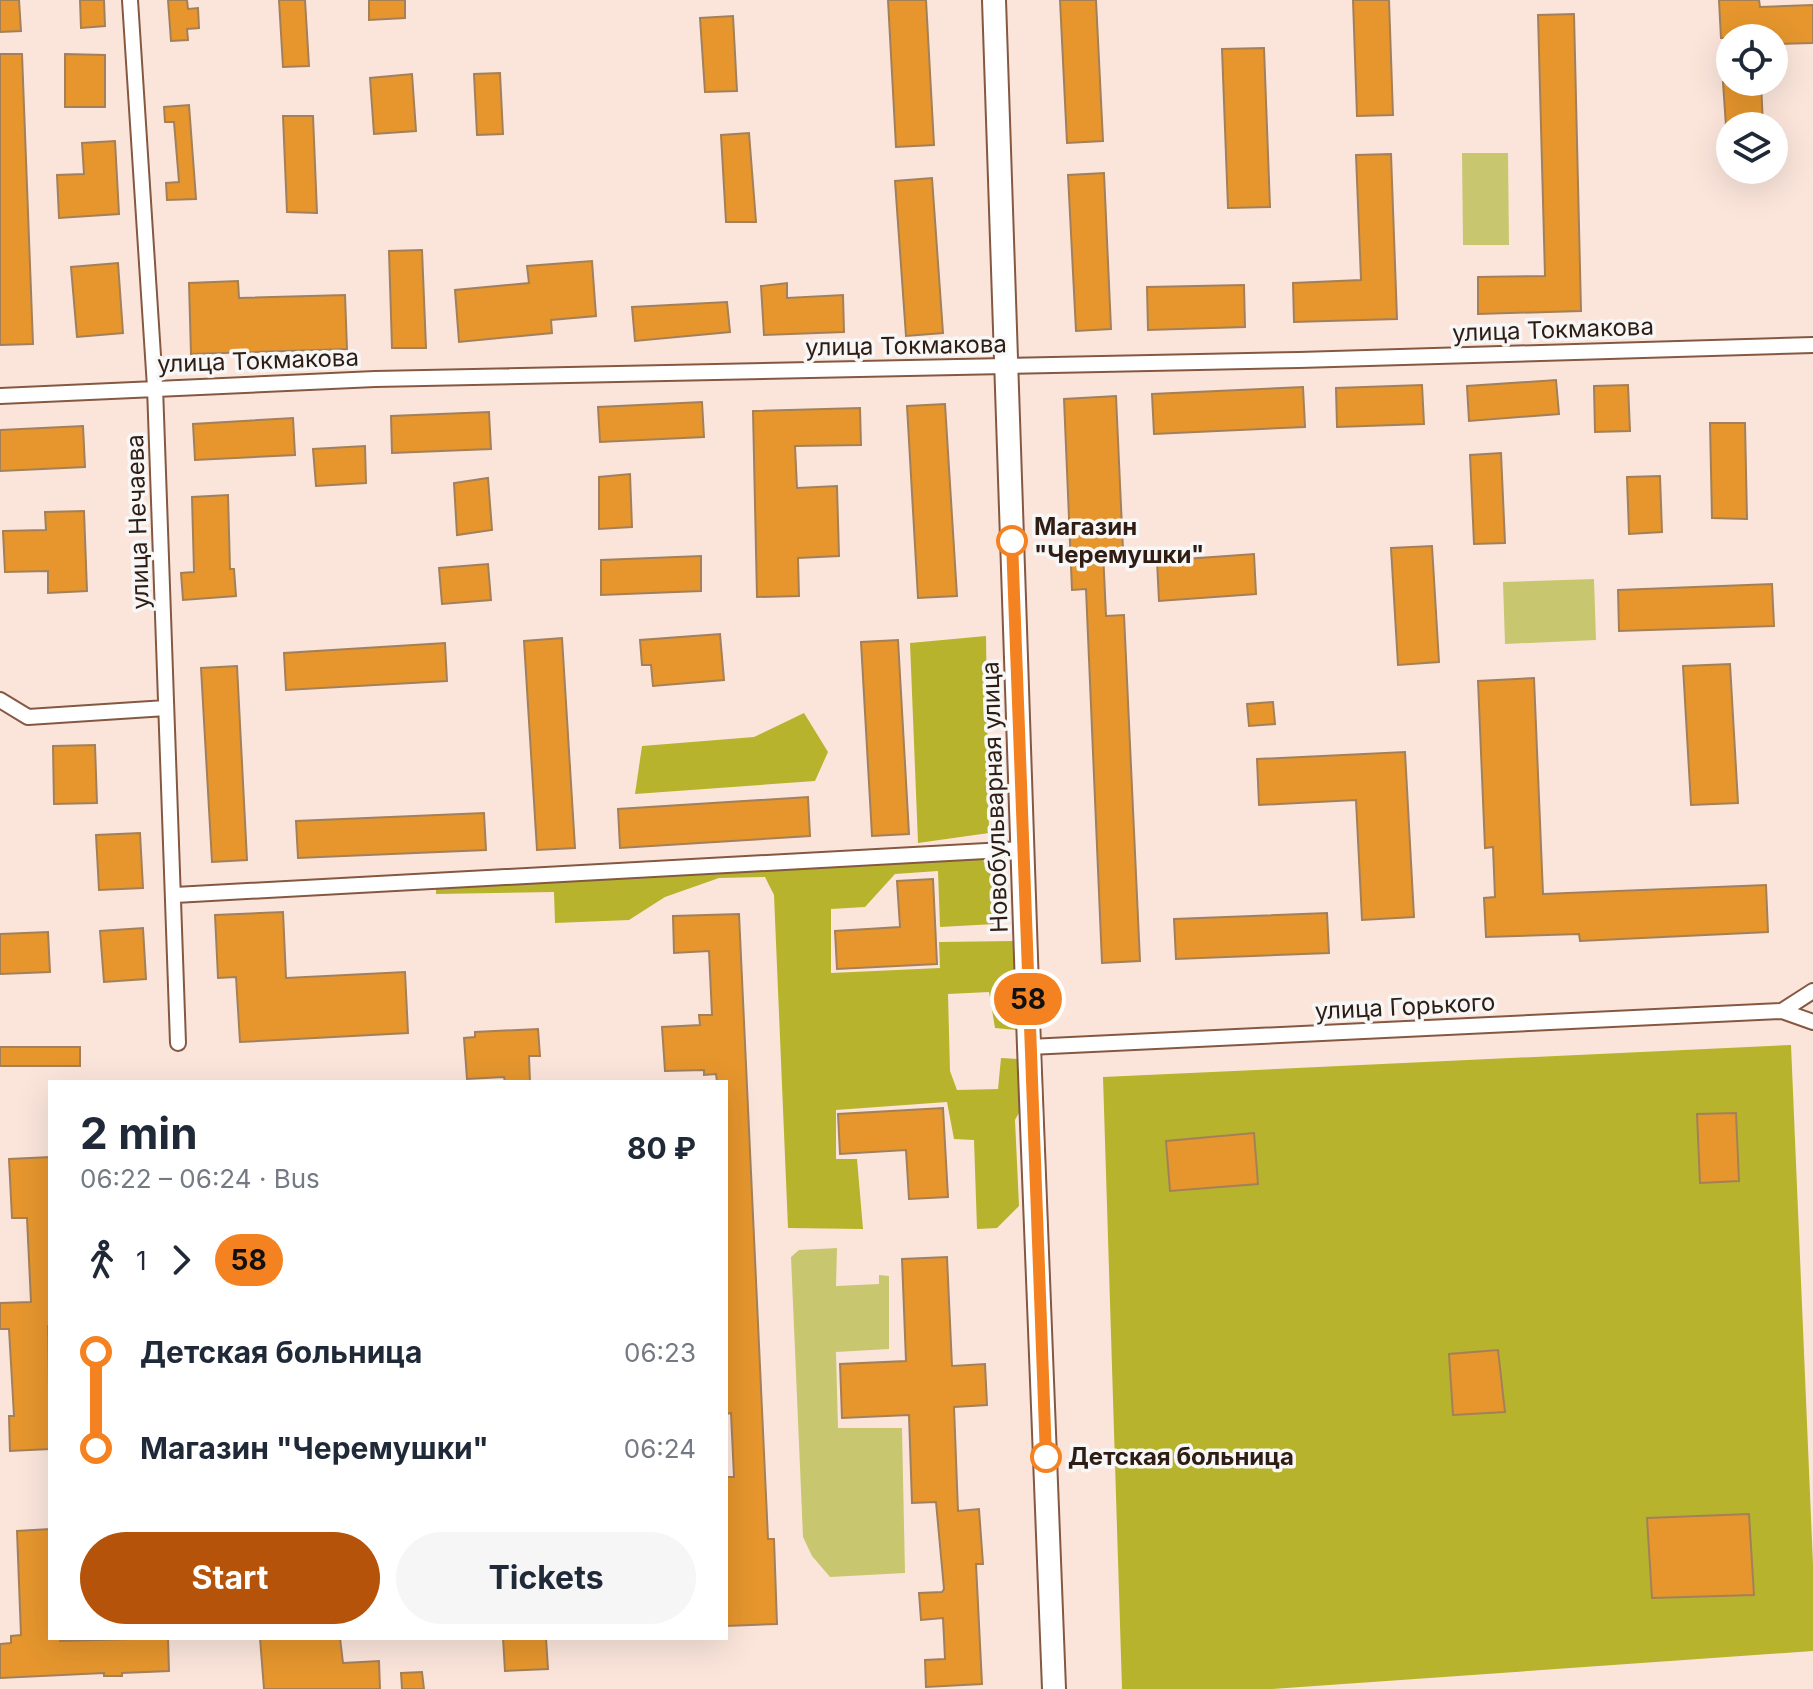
<!DOCTYPE html>
<html lang="en">
<head>
<meta charset="utf-8">
<style>
	:root { --surface:#fff; --page:#f6f6f7; --text:#1f2937; --muted:#747a83; --accent:#b45309 }
	body { margin:0; font-family:Inter,sans-serif; background:var(--page); color:var(--text); height:100vh; display:flex; flex-direction:column; font-size:30px; white-space:nowrap }
	* { box-sizing:border-box; margin:0 }
	p { font-size:26px; color:var(--muted) }
	.icon { flex:none; width:44px; height:44px; fill:none; stroke:currentColor; stroke-width:2; stroke-linecap:round; stroke-linejoin:round }
	.map { position:relative; flex:1; overflow:hidden }
	.details { position:absolute; left:48px; top:1080px; width:680px; height:560px; display:flex; flex-direction:column; background:var(--surface); border-radius:0px; box-shadow:0 8px 32px #0002 }
	.details>* { flex:none }
	.badge { padding:0 16px; border-radius:26px; font-size:28px; line-height:52px }
	.controls { position:absolute; left:1716px; top:24px; display:grid; gap:16px }
	.controls a { display:grid; place-items:center; width:72px; height:72px; border-radius:50%; background:var(--surface); box-shadow:0 8px 32px #0002; font-size:40px }
	.map>.badge { position:absolute; translate:-50% -50%; box-shadow:0 0 0 4px #fff }
	.legs { display:flex; align-items:center; gap:12px; height:88px; padding:0 32px; font-size:26px }
	.legs p { margin-inline-start:auto }
	.headline { display:flex; align-items:center; justify-content:space-between; height:136px; padding:0 32px }
	h1 { font-size:44px; font-weight:700; line-height:60px }
	.action { display:flex; gap:16px; margin-top:auto; padding:16px 32px }
	.action a { flex:1; height:92px; border-radius:48px; background:var(--accent); color:#fff; font-size:32px; font-weight:700; line-height:92px; text-align:center }
	.action a+a { background:var(--page); color:var(--text) }
	ul { padding:0 32px; list-style:none }
	li { display:flex; align-items:center; gap:28px; height:96px; font-size:30px }
	li i { display:grid; place-items:center; width:12px; height:100%; margin:0 10px; background:currentColor }
	li i::after { content:''; width:20px; height:20px; margin:-10px; border:6px solid; border-radius:50%; background:var(--surface) }
	li p { margin-inline-start:auto }
	li:first-child i { background:linear-gradient(#0000 50%,currentColor 0) }
	li:last-child i { background:linear-gradient(currentColor 50%,#0000 0) }
	.map>svg:first-child { display:block }
	.green { fill:#c8c76f }
	.forest { fill:#b7b32d }
	.building { fill:#e6962d; stroke:#a3805a; stroke-width:2 }
	.lines { fill:none; stroke-linecap:round; stroke-linejoin:round }
	.street-casing { stroke:#855842; stroke-width:18 }
	.secondary-casing { stroke:#855842; stroke-width:26 }
	.street { stroke:#fff; stroke-width:14 }
	.secondary { stroke:#fff; stroke-width:22 }
	.line-1-casing { stroke:#fff; stroke-width:18 }
	.line-1 { stroke:#f58220; stroke-width:12 }
	.stop-1-dot { fill:#fff; stroke:#f58220; stroke-width:4 }
	.labels { text-anchor:middle; stroke-width:7; stroke-linejoin:round; paint-order:stroke }
	.street-label { font-size:24px; fill:#2f1d13; stroke:#f7f7f7 }
	.stop-label { font-size:24px; font-weight:bold; fill:#2f1d13; stroke:#f7f7f7; text-anchor:start }
</style>
</head>
<body>
<div class="map">
<svg width="1813" height="1689" viewBox="0 0 1813 1689">
	<rect width="100%" height="100%" fill="#fbe5db"/>
	<path class="green" d="M1462,153h46l1,92h-46z
		M1594,579l2,61 -91,4 -2,-62z
		M837,1248l-1,38 43,-2v-9l10,1v73l-53,3 2,76h64l3,145 -75,4 -18,-21 -9,-19 -12,-280 8,-7z"/>
	<path class="forest" d="M986,636l3,197 -71,10 -8,-200z
		M804,713l24,39 -13,29 -180,13 7,-48 112,-9z
		M993,857l2,67 -55,3 -2,-56 -43,3 -30,33 -34,2v64l109,-5 -1,-26 75,-1 2,89 -21,-2 -6,-36 -41,2 2,77 7,19 41,-1 3,-31 18,1 2,50 -6,11 4,86 -22,22 -20,1 -3,-89 -20,-1 -7,-37 -111,8v49h21l6,70 -75,-1 -14,-333 -9,-18 -46,1 -54,19 -36,23 -74,3 -1,-31 -118,2v-9z
		M1791,1045l22,520v86l-541,38h-150l-19,-612z"/>
	<path class="building" d="M0,0h19l2,31 -21,1z
		M80,0h24l1,26 -24,2z
		M168,0h19l1,9 10,-1 1,20 -12,1 1,11 -17,1z
		M279,0h26l4,66 -26,1z
		M369,0h36v18l-36,2z
		M888,0h38l8,145 -38,2z
		M1060,0h36l7,141 -36,2z
		M1353,0h36l4,115 -36,1z
		M1719,0h40l1,7 53,-2v38l-39,1v-6h-53z
		M1574,14l7,297 -103,3v-37l67,-1 -7,-261z
		M733,16l4,75 -32,1 -5,-74z
		M1264,48l6,159 -42,1 -6,-159z
		M0,54h22l11,290 -33,1z
		M65,54l40,1v52h-40z
		M500,73l3,61 -26,1 -3,-61z
		M412,74l4,57 -42,3 -4,-56z
		M1723,82h38l2,44h-37z
		M189,105l7,94 -29,1 -1,-17 13,-1 -5,-60h-9l-1,-15z
		M283,116h30l4,97 -30,-1z
		M749,133l7,89h-30l-5,-87z
		M115,141l4,73 -60,4 -2,-43 27,-1 -2,-31z
		M1391,154l6,165 -103,3 -1,-39 68,-3 -5,-125z
		M1104,173l7,156 -35,2 -8,-156z
		M932,178l11,155 -37,3 -11,-155z
		M422,250l4,98h-34l-3,-97z
		M592,261l4,55 -45,4 1,13 -93,9 -4,-52 74,-7 -2,-17z
		M118,263l5,70 -46,4 -6,-70z
		M238,281l1,17 106,-3 2,54 -156,5 -2,-71z
		M787,283v15l56,-3 1,37 -80,3 -3,-49z
		M1244,285l1,42 -97,3 -1,-43z
		M727,302l3,30 -95,9 -3,-34z
		M1556,380l3,34 -90,7 -2,-35z
		M1422,385l2,39 -87,3 -1,-39z
		M1628,385l2,46 -35,1 -1,-46z
		M1303,387l2,40 -151,7 -2,-40z
		M1116,396l7,154 -20,1 3,65 18,-1 16,346 -38,2 -16,-374 -14,1 -8,-191z
		M702,402l2,35 -104,5 -2,-35z
		M945,404l12,192 -39,2 -11,-192z
		M860,408l1,37 -66,1 2,42 40,-2 2,70 -41,2 1,38 -42,1 -4,-186z
		M489,412l2,37 -99,4 -1,-37z
		M293,418l2,37 -100,5 -2,-36z
		M1710,423h35l2,96 -35,-1z
		M83,426l2,41 -85,4v-41z
		M365,446l1,37 -50,3 -3,-37z
		M1501,453l4,90 -31,1 -4,-89z
		M630,474l2,53 -33,2v-52z
		M1660,476l2,56 -33,2 -2,-57z
		M488,478l4,52 -35,5 -3,-52z
		M228,495l2,74h4l2,27 -53,4 -2,-27 13,-1 -2,-75z
		M84,511l3,80 -39,2v-22l-43,1 -2,-41 43,-1 -1,-18z
		M1432,546l7,116 -41,3 -7,-117z
		M1254,554l2,40 -97,7 -2,-40z
		M701,556v35l-100,4v-35z
		M488,564l3,36 -49,4 -3,-36z
		M1772,584l2,42 -155,5 -1,-41z
		M720,634l4,46 -71,6 -2,-21h-9l-2,-25z
		M562,638l13,210 -38,2 -13,-209z
		M898,640l11,194 -37,2 -11,-194z
		M445,643l2,38 -161,9 -2,-37z
		M1730,664l8,139 -47,2 -8,-139z
		M237,666l10,194 -35,2 -11,-194z
		M1534,678l9,216 223,-9 2,47 -188,9 -1,-7 -93,3 -2,-39 11,-1 -2,-50 -8,1 -7,-167z
		M1273,702l2,22 -26,2 -2,-22z
		M95,745l2,58 -43,1 -1,-58z
		M1405,752l9,165 -52,3 -6,-120 -97,5 -2,-46z
		M808,797l2,39 -190,12 -2,-39z
		M484,813l2,37 -188,8 -2,-37z
		M140,833l3,55 -44,2 -3,-55z
		M933,879l4,85 -100,5 -2,-38 65,-4 -3,-46z
		M283,912l3,66 119,-6 3,61 -168,9 -4,-65 -18,1 -3,-63z
		M1327,913l2,40 -153,6 -2,-40z
		M739,914l29,625h6l3,85 -51,2v-149h8l-3,-64 -5,1v-332h-9l-1,-8 -12,1v-5l-39,1 -3,-44 38,-2 -1,-10h13l-3,-64 -35,2 -1,-37z
		M143,928l3,51 -42,3 -4,-51z
		M48,932l2,40 -50,2v-40z
		M538,1029l2,27h-11l1,26h-25l-1,-5 -37,2 -3,-41 11,-1v-5z
		M0,1047h80v19h-80z
		M943,1108l5,89 -39,2 -3,-49 -66,4 -2,-40z
		M1736,1113l3,68 -39,2 -3,-69z
		M1254,1133l4,51 -88,7 -4,-50z
		M50,1157v169h-2l2,123 -40,2 -1,-35h5l-5,-87h-9v-26l31,-1 -4,-84h-15l-3,-59z
		M947,1257l5,109 33,-2 2,41 -33,2 4,104 21,-2 4,55h-7l6,120 -56,3 -1,-27 20,-1 -2,-41 -22,2 -2,-27 23,-1 2,-3 -8,-87 -24,1 -3,-88 -67,3 -2,-54 66,-3 -4,-102z
		M1498,1350l7,62 -52,3 -4,-61z
		M1749,1514l5,81 -102,3 -5,-80z
		M50,1529v109h10v3l108,-3 1,33 -47,2v3h-18v-3l-104,5v-34l11,-1v-7l10,-1 -4,-104z
		M260,1638h80l3,25 36,-2 1,28h-116z
		M503,1638h43l2,31 -43,2z
		M422,1672l2,17h-22l-1,-16z"/>
	<g class="lines">
		<defs>
			<path id="street" d="M130,0l25,387 23,656
				M0,396l375,-17 924,-19 514,-15
				M0,700l28,17 138,-9
				M175,895l848,-46
				M1782,1011l31,-20
				M1029,1047l753,-36 31,11"/>
			<path id="secondary" d="M994,0l35,1047 25,642"/>
		</defs>
		<use href="#street" class="street-casing"/>
		<use href="#secondary" class="secondary-casing"/>
		<use href="#street" class="street"/>
		<use href="#secondary" class="secondary"/>
	</g>
	<g class="lines">
		<defs>
			<path id="line-1" d="M1012,541l34,916"/>
		</defs>
		<use href="#line-1" class="line-1-casing"/>
		<use href="#line-1" class="line-1"/>
	</g>
	<g class="stop-1-dot">
		<circle cx="1012" cy="541" r="14"/>
		<circle cx="1046" cy="1457" r="14"/>
	</g>
	<g class="labels">
		<g class="street-label">
			<text transform="translate(1553 330) rotate(-2)" y="8">улица Токмакова</text>
			<text transform="translate(906 346) rotate(-1)" y="8">улица Токмакова</text>
			<text transform="translate(258 361) rotate(-2)" y="8">улица Токмакова</text>
			<text transform="translate(138 522) rotate(-92)" y="8">улица Нечаева</text>
			<text transform="translate(995 797) rotate(-92)" y="8">Новобульварная улица</text>
			<text transform="translate(1405 1007) rotate(-3)" y="8">улица Горького</text>
		</g>
		<g class="stop-label">
			<text x="1034" y="535">Магазин<tspan x="1034" dy="28">"Черемушки"</tspan></text>
			<text x="1068" y="1465">Детская больница</text>
		</g>
	</g>
</svg>
<div class="controls">
<a><svg class="icon" aria-label="locate" viewBox="0 0 24 24"><circle cx="12" cy="12" r="6"/><path d="M12 2v4M12 18v4M2 12h4M18 12h4"/></svg></a>
<a><svg class="icon" aria-label="layers" viewBox="0 0 24 24"><path d="M12 4l9 5-9 5-9-5zM3 14l9 5 9-5"/></svg></a>
</div>
<b class="badge" style="left:1028px;top:999px;background:#f58220;color:#111">58</b>
<section class="details">
<div class="headline"><div><h1>2 min</h1><p>06:22 – 06:24 · Bus</p></div><b>80 ₽</b></div>
<div class="legs"><svg class="icon" aria-label="walk" viewBox="0 0 24 24"><circle cx="13" cy="4" r="2"/><path d="M13 8l-2 6 4 7M11 14l-3 7M7 12l3-4h3l4 4"/></svg>1<svg class="icon" aria-label="forward" viewBox="0 0 24 24"><path d="M9 5l7 7-7 7"/></svg><b class="badge" style="background:#f58220;color:#111">58</b></div>
<ul>
<li><i style="color:#f58220"></i><b>Детская больница</b><p>06:23</p></li>
<li><i style="color:#f58220"></i><b>Магазин &quot;Черемушки&quot;</b><p>06:24</p></li>
</ul>
<div class="action"><a>Start</a><a>Tickets</a></div>
</section>
</div>
</body>
</html>
